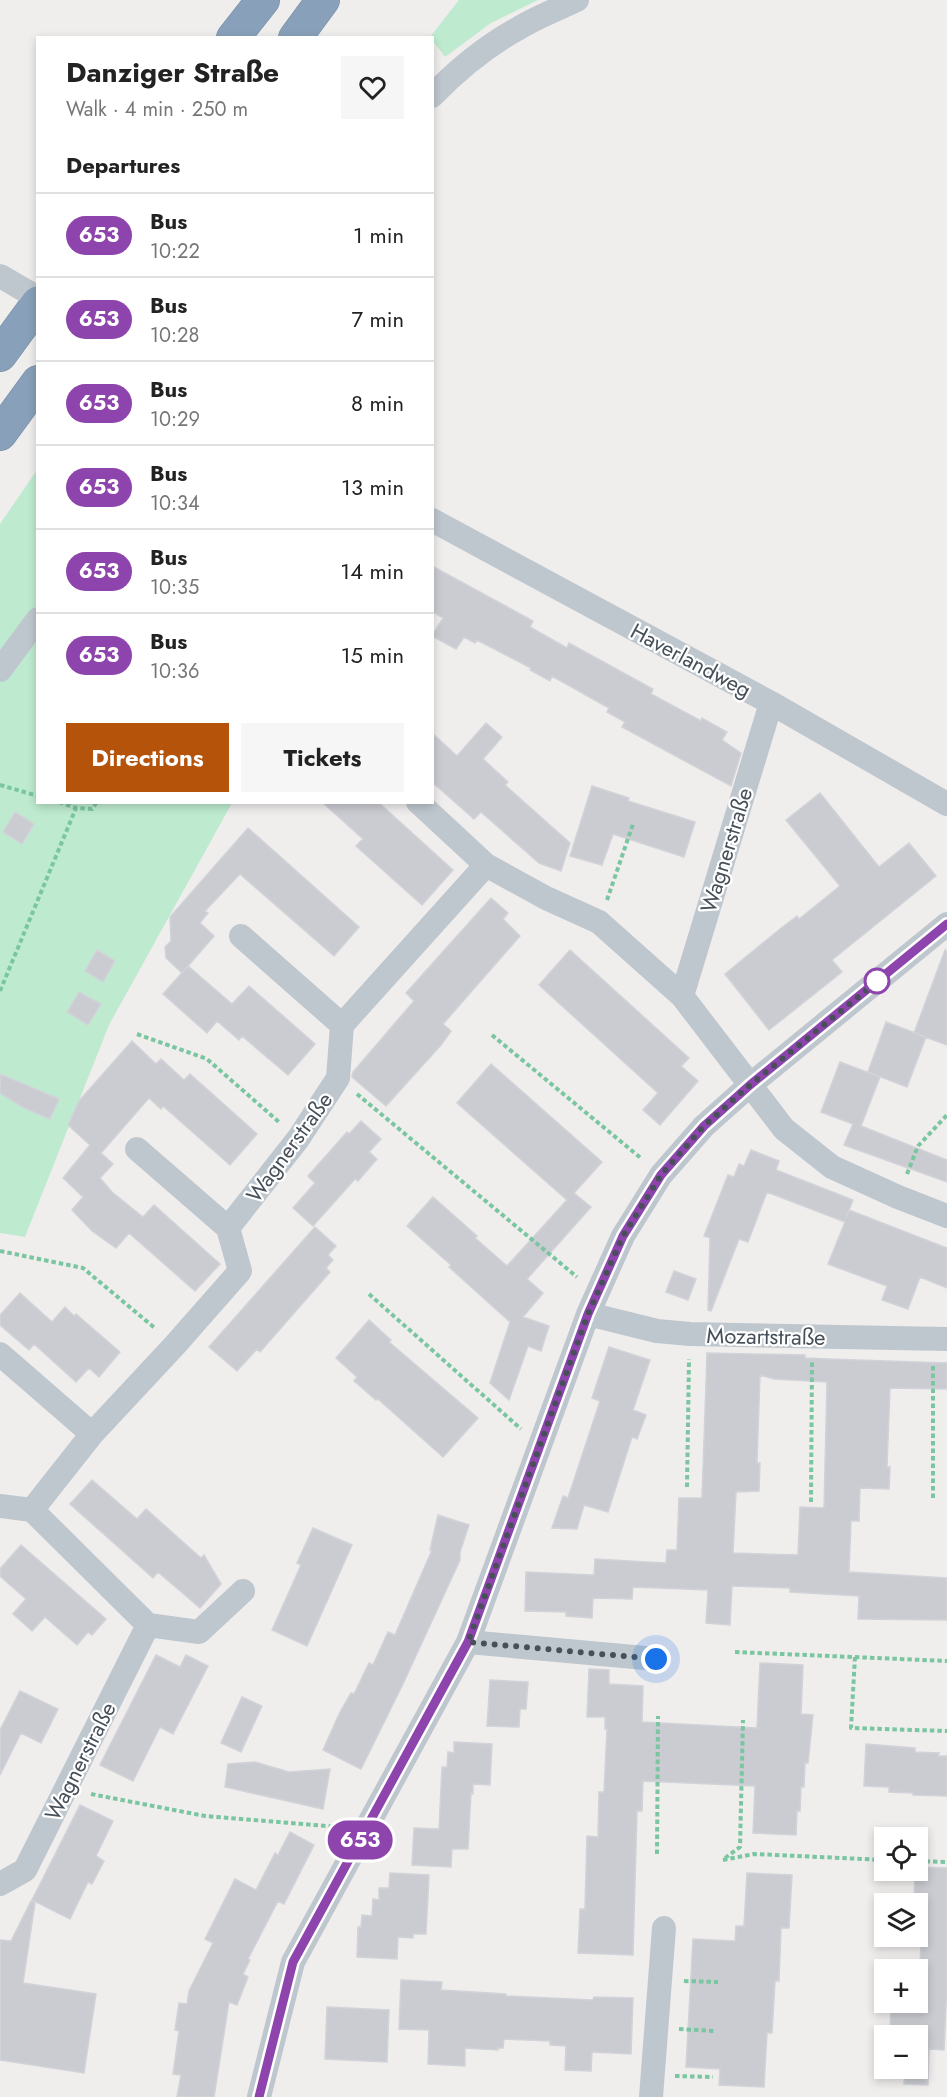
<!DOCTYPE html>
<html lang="en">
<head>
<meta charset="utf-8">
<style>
	:root { --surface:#fff; --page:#f6f6f6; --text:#222; --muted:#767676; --line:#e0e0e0; --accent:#b45309 }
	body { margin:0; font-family:Jost,sans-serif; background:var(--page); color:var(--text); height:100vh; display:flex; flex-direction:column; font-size:22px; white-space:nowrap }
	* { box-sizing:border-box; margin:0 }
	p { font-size:20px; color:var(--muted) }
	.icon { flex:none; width:33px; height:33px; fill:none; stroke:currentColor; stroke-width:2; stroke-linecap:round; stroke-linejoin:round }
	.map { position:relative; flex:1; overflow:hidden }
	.sheet { position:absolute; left:36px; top:36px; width:398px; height:768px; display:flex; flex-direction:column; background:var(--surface); border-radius:0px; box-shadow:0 3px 9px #0003 }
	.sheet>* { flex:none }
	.badge { padding:0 12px; border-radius:20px; font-size:21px; line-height:39px }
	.tools { position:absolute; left:874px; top:1827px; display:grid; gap:12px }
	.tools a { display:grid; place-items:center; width:54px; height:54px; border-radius:0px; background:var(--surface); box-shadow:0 3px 9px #0003; font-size:30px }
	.you { position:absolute; width:30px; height:30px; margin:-15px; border:4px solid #fff; border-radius:50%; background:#1a73e8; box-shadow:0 0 0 9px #1a73e833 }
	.map>.badge { position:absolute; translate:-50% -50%; box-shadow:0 0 0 3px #fff }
	h2 { padding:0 30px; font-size:22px; line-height:54px }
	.round { display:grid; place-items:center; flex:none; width:63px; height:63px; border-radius:0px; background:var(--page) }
	.summary { display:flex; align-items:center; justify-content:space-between; height:102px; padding:0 30px }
	h1 { font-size:28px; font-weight:700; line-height:45px }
	.action { display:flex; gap:12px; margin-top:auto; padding:12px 30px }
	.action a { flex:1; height:69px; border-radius:0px; background:var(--accent); color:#fff; font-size:24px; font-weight:700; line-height:69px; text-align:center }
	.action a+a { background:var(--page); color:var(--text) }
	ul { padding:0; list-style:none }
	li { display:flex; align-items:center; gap:18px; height:84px; padding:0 30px; border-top:2px solid var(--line) }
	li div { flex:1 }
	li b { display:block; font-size:22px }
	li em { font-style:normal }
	li .badge { min-width:66px; font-weight:700; text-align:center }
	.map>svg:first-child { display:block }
	.green { fill:#beebcf }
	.building { fill:#caccd2; stroke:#d1d3d8; stroke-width:1.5; fill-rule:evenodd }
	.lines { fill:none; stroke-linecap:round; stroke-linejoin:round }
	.highway-casing { stroke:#738ba4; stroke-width:34 }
	.path { stroke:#79c6a0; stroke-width:4; stroke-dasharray:4.5 3; stroke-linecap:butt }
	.street { stroke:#bfc7ce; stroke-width:24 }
	.highway { stroke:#88a0b9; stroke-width:33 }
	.line-casing { stroke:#fff; stroke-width:14 }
	.line { stroke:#8e44ad; stroke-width:9 }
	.walk { stroke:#475059; stroke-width:6; stroke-dasharray:0 10.8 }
	.stop-dot { fill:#fff; stroke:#8e44ad; stroke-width:3 }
	.labels { text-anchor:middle; stroke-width:4.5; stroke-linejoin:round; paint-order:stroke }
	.street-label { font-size:22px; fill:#475059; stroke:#fff }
</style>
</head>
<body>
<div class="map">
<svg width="947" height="2097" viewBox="0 0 947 2097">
	<rect width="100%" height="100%" fill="#f0eded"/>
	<path class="green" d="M459,0h79l-47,23 -46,34 -15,-20z
		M37,470l1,332 194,1 -123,222 -84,212 -25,-4v-709z"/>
	<path class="building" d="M432,566l101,55 -3,6 37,21 2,-5 84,46 -2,5 50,27 1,-3 25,14 -5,8 19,13 -10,33 -109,-59 3,-5 -18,-10 2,-4 -57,-32 -2,5 -20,-11 1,-2 -54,-28 -2,3 -11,-6 -8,12 -24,-13 11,-18 -11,-7z
		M486,723l16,14 -19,22 25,23 -3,3 65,58 -9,28 -22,-8 -58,-51 -7,7 -42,-37v-49l25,23z
		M592,786l37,12 -1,3 67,21 -11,35 -71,-23 -11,31 -32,-9z
		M820,793l59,74 30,-24 27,33 -104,84 10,12 -73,58 -44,-56 55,-45 17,-13 2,3 41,-33 -54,-66z
		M322,802h56l75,68 -31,35 -66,-59 7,-7z
		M15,812l19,12 -12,20 -19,-12z
		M248,828l111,99 -25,29 -94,-82 -35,37 3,2 -8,10 14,13 -32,37 -16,-15 -1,-11 6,-6 -1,-24z
		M491,898l17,15 -5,6 17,17 -77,88 8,7 -10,14 -55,61 -34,-29 1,-5 61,-71 -8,-8z
		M97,950l18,11 -12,21 -18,-11z
		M570,950l119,108 -8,8 17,15 -38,44 -17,-15 15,-17 -119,-108z
		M945,950l2,1v94l-33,-12z
		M188,966l44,38 17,-18 66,58 -27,31 -46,-39 -3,4 -22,-19 -10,12 -44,-39z
		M79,992l22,12 -13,21 -21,-13z
		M886,1022l40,15 -19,50 -39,-15z
		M132,1041l24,23 5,-5 23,21 6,-6 67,60 -27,31 -67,-59 -2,3 -12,-11 -48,55 12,11 -13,14 12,14 31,25 11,-12 66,59 -25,27 -66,-58 -13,15 -24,-17 -20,-21 11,-13 -20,-19 27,-33 -22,-20 11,-24z
		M840,1062l40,15 -19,49 86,34v22l-103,-37 9,-21 -32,-12z
		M491,1064l111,98 -28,31 17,14 -64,72 16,14 -20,24 26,9 -8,25 -13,-5 -19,54 -19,-17 20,-61 -61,-55 2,-2 -44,-39 26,-29 44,39 -2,2 32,28 60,-66 -110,-97z
		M0,1074l59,25 -9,20 -26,-11 -24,-15z
		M361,1121l20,18 -12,13 8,7 -19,22 -3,-2 -42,47 -20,-18 22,-25 -7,-7 39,-44 2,2z
		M751,1150l28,11 -3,9 77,30 -7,18 3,-8 98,38v40l-27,-11 -12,32 -26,-9 5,-14 -59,-22 17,-42 -78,-30 -19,50 -9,-3 -28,72 -3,-1 2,-72 -6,-2 24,-61 6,2 5,-13 5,2z
		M315,1227l21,19 -8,9 5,5 -7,8 4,4 -70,80 -3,-3 -20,22 -28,-24z
		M674,1271l22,8 -8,21 -22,-8z
		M20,1293l32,29 13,-15 9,9 2,-2 44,38 -21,25 -10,-9 -13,14 -42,-38 -5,6 -29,-25v-10z
		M369,1320l22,20 -2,2 89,76 -35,39 -65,-58 -2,1 -22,-19 3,-4 -21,-19z
		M609,1347l41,13 -17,50 13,5 -9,24 -5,-2 -24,75 -24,-7 -7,24 -25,-1 11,-32 5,2 32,-97 -8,-3z
		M707,1353l98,2v3l23,1 119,4v26l-57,-1 -3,79h3l-1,22 -29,-1 -1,33h-8l-2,51 98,6v42l-89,-1 1,-23 -69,-4v-4l-58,-2 -2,39 -24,-2 2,-33 -75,-3 -1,12 -39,-1 -1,20 -26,-2v-4l-41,-1 1,-39 68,3 1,-16 71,4 1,-13h10l2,-52h23zM760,1375l14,4 53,3 -3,126 -24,-1 -2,48 -65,-2 3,-61 23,-1 1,-28h-3z
		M92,1480l45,39 9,-10 55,49 3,-3 17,29 -21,24 -42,-36 -5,6 -83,-74z
		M438,1515l31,10 -9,27v8l-57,124 -42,85 -38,-19 17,-38 11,-19 3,1 15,-31 4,2 15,-33 7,3 37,-85h-2z
		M313,1528l39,17 -45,101 -35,-16 29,-65 -4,-2z
		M21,1545l85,74 -14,16 -4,-3 -11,13 -32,-28 -13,14 -19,-17 13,-15 -26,-23v-7z
		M156,1655l24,12 6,-12 22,11 -35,68 -13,-7 -27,54 -33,-16z
		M760,1663l43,2 -2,49 12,1 -5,48h-3l-1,24h-3l-1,24h-3l-1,24 -43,-2 2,-47 -112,-5 -1,30h-5l-4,144 -55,-2 2,-44h5l2,-73 11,1 1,-45h5l3,-63h-2v-12h-18l2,-48 20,1v14l34,2 -1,36 115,6z
		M490,1680l38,2 -2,27h-6l-1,18 -32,-1z
		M20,1691l38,18 -17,34 -20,-10 -21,42v-45z
		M242,1697l20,9 -21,46 -20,-9z
		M454,1742l38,2 -2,41 -17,-1v10l-2,-1 -3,56h-16l-1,18 -39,-2 2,-37 25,1 3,-62h5l1,-15 6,1z
		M866,1744l49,4v4l24,1 -1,3h9v40l-34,-1v-2l-24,-1v-5l-25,-1z
		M255,1762l34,10 41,-3 -7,40 -98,-22 3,-23z
		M80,1805l33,16 -17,35 8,5 -12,23 -4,-2 -18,37 -38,-19z
		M290,1832l24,13 -30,59 -6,-3 -30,58 2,1 -7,14 5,3 -11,28 -8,-3 -15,95h-37l4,-22 -8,-1 6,-43 -4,-1 4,-27 8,1 2,-13 24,-48 -8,-4 30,-60 21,11 19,-37 3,2z
		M918,1867l29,1v115l-3,67 -15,-1 -1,36 -24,-1 1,-16h13v-32h-28l1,-34h27l3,-58h-9v-8h6v-32h-4l1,-34h3z
		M390,1873l39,2 -3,59h-13v4l-15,-1 -1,22 -40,-2 1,-30h3l1,-12 10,1 1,-17 6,1v-12h10z
		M747,1873l45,2 -3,53h-8l-2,53h-4l-3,52h-5l-3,54 -45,-2 1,-16 -34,-2 7,-128 42,2 1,-15h8z
		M31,1901l4,2 -12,80 73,11 -12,79 -84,-13v-120l11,1z
		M401,1980l41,2 -1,8 65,4v2l87,4 1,-3 39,1 -2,56 -39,-2 -1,19 -26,-1 1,-24 -16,-1v-4l-46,-2 -1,9h-5v2l-33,-2v18l-37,-2 1,-34 -30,-1z
		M327,2007l62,3 -2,52 -62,-3z"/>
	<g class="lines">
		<defs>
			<path id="highway" d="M233,38l30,-38
				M295,38l28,-38
				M0,355l38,-52
				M0,434l38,-52"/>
		</defs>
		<use href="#highway" class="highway-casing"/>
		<path class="path" d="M0,785l38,11
			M59,802l17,6
			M607,900l26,-76
			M0,991l76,-183 16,1 5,-7
			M137,1034l70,25 72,63
			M492,1035l150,124
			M357,1094l220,183
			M907,1174l11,-28 29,-31
			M0,1251l83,17 73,61
			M369,1294l152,135
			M687,1487l2,-128
			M933,1498v-135
			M811,1502l1,-141
			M735,1652l212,9
			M855,1657l-4,71 96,3
			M91,1794l114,22 134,11
			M657,1854l1,-138
			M725,1858l15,-11 3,-127
			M723,1860l31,-6 131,6
			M918,1861l29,1
			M684,1981l34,1
			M679,2029l35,2
			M675,2076l38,1"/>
		<path class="street" d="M432,96c26,-27 54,-50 87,-68 18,-11 39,-19 58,-28
			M0,276l38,22
			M432,520l339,183 176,101
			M0,670l38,-51
			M771,703l-89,293 102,133 48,38 66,30 49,19
			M418,802l68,63 60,33 53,24 83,74
			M241,936l101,89
			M137,1149l91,79
			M588,1314l69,17 33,3 257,5
			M0,1354l92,80
			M0,1506l32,4
			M148,1625l51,7 44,-41
			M468,1642l188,17
			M0,1884l25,-14 123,-245 -116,-115 60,-76 83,-89 65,-74 -12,-43 70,-89 40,-61 4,-53 144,-160
			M259,2097l34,-135 175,-320 120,-328 35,-78 38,-61 43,-49 46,-41 197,-161
			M651,2097l13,-169"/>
		<use href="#highway" class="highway"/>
	</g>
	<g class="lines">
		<defs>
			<path id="line" d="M259,2097l34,-135 175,-320 120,-328 35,-78 38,-61 43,-49 46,-41 197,-161"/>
		</defs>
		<use href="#line" class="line-casing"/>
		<use href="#line" class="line"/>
		<path class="walk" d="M656,1659l-188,-17 120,-328 35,-78 38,-61 43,-49 46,-41 129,-105 -2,1"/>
	</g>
	<circle class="stop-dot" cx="877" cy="981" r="12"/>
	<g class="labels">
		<g class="street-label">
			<text transform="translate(691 660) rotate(28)" y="8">Haverlandweg</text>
			<text transform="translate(726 850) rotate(-73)" y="8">Wagnerstraße</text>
			<text transform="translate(289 1147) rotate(-54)" y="8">Wagnerstraße</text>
			<text transform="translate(766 1336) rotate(1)" y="8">Mozartstraße</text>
			<text transform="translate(80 1761) rotate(-63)" y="8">Wagnerstraße</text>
		</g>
	</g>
</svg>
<div class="tools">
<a><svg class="icon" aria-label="locate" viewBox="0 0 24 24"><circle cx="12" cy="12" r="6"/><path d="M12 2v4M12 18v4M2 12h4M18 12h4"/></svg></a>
<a><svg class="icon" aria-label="layers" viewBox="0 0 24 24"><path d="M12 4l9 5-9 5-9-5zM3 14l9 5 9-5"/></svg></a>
<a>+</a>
<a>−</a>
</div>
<div class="you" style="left:656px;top:1659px"></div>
<b class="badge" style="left:360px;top:1840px;background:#8e44ad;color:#fff">653</b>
<section class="sheet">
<div class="summary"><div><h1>Danziger Straße</h1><p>Walk · 4 min · 250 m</p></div><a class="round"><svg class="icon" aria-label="heart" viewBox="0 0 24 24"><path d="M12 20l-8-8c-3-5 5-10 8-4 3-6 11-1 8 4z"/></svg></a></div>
<h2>Departures</h2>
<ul>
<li><span class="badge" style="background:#8e44ad;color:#fff">653</span><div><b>Bus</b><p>10:22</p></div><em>1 min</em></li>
<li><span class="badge" style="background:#8e44ad;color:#fff">653</span><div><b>Bus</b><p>10:28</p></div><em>7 min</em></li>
<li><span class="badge" style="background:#8e44ad;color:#fff">653</span><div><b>Bus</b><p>10:29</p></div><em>8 min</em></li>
<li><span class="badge" style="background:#8e44ad;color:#fff">653</span><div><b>Bus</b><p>10:34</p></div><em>13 min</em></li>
<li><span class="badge" style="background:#8e44ad;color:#fff">653</span><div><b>Bus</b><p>10:35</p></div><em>14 min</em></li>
<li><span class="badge" style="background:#8e44ad;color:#fff">653</span><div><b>Bus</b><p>10:36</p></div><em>15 min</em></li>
</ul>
<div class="action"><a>Directions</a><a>Tickets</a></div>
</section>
</div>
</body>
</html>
